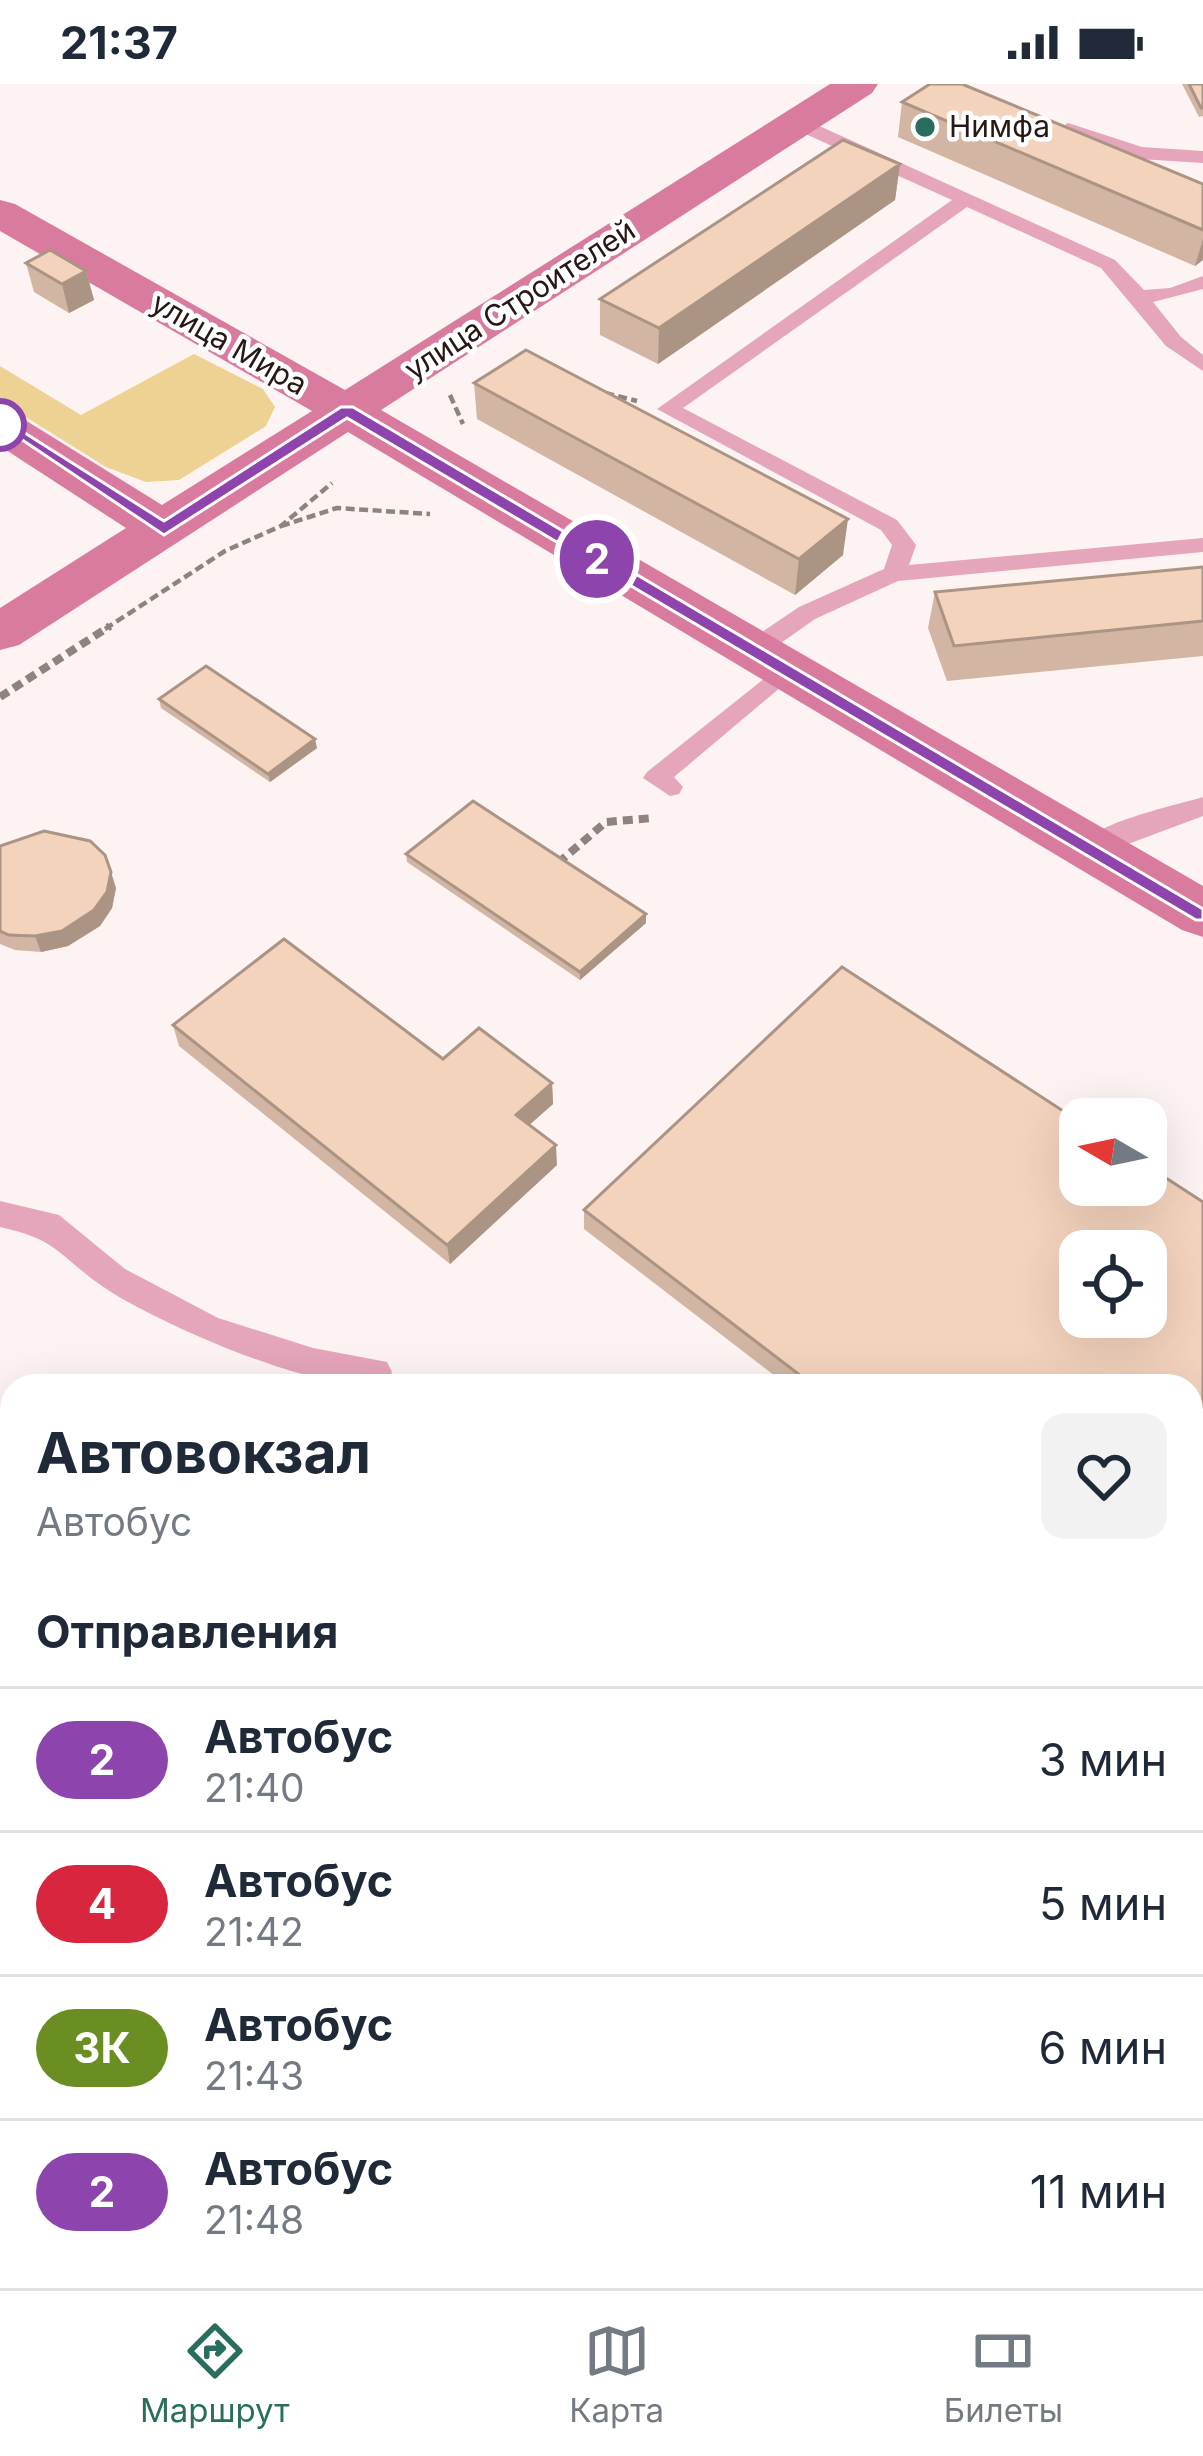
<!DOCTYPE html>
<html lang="ru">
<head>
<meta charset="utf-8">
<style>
	:root { --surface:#fff; --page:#f2f2f3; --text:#1f2937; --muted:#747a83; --line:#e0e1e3; --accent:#296d5f }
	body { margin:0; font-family:Inter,sans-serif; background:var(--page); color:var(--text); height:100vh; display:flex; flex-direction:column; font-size:45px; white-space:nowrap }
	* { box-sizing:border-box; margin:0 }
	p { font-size:39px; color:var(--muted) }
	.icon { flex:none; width:66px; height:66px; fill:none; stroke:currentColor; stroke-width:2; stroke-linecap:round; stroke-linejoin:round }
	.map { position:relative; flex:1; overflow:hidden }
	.sheet { position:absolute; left:0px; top:1290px; width:1203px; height:915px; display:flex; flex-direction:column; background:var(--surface); border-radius:36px 36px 0 0; box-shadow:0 12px 48px #0002 }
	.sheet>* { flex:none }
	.badge { padding:0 24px; border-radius:39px; font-size:42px; line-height:78px }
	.needle { width:78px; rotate:279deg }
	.controls { position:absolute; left:1059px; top:1014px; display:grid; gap:24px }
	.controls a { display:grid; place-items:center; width:108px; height:108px; border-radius:24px; background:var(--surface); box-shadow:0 12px 48px #0002; font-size:60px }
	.map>.badge { position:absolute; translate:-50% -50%; box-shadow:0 0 0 6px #fff }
	h2 { padding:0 36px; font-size:45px; line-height:108px }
	.round { display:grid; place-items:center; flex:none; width:126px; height:126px; border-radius:24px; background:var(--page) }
	.head { display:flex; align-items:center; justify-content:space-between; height:204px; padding:0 36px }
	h1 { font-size:57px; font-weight:700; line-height:90px }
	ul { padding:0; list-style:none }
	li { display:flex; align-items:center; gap:36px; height:144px; padding:0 36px; border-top:3px solid var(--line) }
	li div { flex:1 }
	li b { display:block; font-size:45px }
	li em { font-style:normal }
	li .badge { min-width:132px; font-weight:700; text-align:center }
	.status { display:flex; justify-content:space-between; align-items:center; height:84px; padding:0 60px; background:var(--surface); direction:ltr }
	.status svg { height:33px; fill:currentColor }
	.dock { display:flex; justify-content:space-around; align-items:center; height:168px; border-top:3px solid var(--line); background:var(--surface); font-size:33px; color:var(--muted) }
	.dock a { display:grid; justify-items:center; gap:6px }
	.dock .selected { color:var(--accent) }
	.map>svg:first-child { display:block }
	.green { fill:#edd294 }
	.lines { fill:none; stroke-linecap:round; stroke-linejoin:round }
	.path-far1 { stroke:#8f8382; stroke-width:4.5; stroke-dasharray:9 4.5; stroke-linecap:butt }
	.path { stroke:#8f8382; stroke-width:8; stroke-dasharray:10 6; stroke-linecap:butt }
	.service { fill:#e5a5bb; fill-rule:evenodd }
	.secondary { fill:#d97b9f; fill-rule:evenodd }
	.wall { fill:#d2b5a3 }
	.shaded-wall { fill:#ab9484 }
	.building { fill:#f4d3bd; stroke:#ab9484; stroke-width:3; fill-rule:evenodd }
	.line { fill:#8e44ad; stroke:#fff; stroke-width:3 }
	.poi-dot { fill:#296d5f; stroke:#fff; stroke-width:4.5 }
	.stop-dot { fill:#fff; stroke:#8e44ad; stroke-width:6 }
	.labels { text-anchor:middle; stroke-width:9; stroke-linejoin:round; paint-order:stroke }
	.far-poi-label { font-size:30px; fill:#271816; stroke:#fff; text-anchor:start }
	.far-street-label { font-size:30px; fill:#271816; stroke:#fff }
</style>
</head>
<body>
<div class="status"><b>21:37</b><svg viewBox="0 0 49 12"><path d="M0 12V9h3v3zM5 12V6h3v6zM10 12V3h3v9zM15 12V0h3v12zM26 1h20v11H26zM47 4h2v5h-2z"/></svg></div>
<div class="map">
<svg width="1203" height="2204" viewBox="0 0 1203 2204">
	<rect width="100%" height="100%" fill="#fcf3f2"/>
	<path class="green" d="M194,270l69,35 12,18 -9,19 -87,54 -33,2 -40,-15 -106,-66v-35l81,49z"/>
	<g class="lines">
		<path class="path-far1" d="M605,309l32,8
			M450,311l13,29
			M281,442l56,-18 93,6
			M105,545l120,-78 56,-25 51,-43"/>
		<path class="path" d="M0,613l110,-71
			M558,779l48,-41 47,-4"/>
		<path class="service" d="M790,35h14l311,141 29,30 26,-2 33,-12v13l-50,13 28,35 22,18v16l-37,-25 -65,-78 -134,-61 -284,201 214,112 19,25 -7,20 294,-27v14l-305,29 -83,38 -54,38h-18v-12l56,-38 85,-38 8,-24 -11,-15 -224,-121 295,-209 -162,-73z
			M1068,39l74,24 61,4v12l-63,-4 -79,-26 -2,-4z
			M785,578l9,2v12l-120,101 9,10 -4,7 -9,2 -27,-18 4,-6z
			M1203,713v19l-115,43 -13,-10c20,-27 95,-42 128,-52z
			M0,1117l59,14 66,54 93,49 95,30 74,14 5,10 -5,10c-54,20 -237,-62 -285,-96 -44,-31 -45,-47 -102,-59z
			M1203,1773v51l-12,5v-51z
			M908,2193h45l-5,11h-45z"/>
		<path class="secondary" d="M830,0h48l-6,9 -491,317 822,476v51l-21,-7 -834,-498 -329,213 -19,5v-42l126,-80 -126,-82v-36l17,5 145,90 150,-94 -312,-180v-31l15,4 330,186z"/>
	</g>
	<path class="wall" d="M1182,0h21v32l-4,1z
		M902,18l301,82v76l-8,6 -297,-129z
		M900,80l-5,36 -237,164 -58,-29v-36z
		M26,179l60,8 8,29 -25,13 -35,-21z
		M474,299l369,172 -48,40 -318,-176z
		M1203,483v89l-256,25 -19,-53 7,-36z
		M159,615l158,49 -47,34 -109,-74z
		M0,762l116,42 -4,20 -12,18 -32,20 -27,6 -26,-2 -15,-6z
		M406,770l240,60v9l-66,57 -173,-118z
		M173,941l379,58 1,21 -24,21 28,40 -107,99 -271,-218z
		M584,1126l607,176h-403l-204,-157z
		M1203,1955v197l-12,22v-199z
		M1062,2193h118l-6,11h-118z"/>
	<path class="shaded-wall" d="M900,80l-5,36 -237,164 1,-36z
		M1203,155v21l-8,6z
		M86,187l8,29 -25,13 -7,-29z
		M848,435l-5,36 -48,40 4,-36z
		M315,655l2,9 -47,34 -2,-8z
		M111,788l5,16 -4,20 -12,18 -32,20 -27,6 -6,-16z
		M646,830v9l-66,57v-8z
		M552,999l1,21 -35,31 -2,-20z
		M556,1061l1,20 -107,99 -3,-19z"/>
	<path class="building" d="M930,0h32l241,100v46l-301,-128z
		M1189,0h14v24h-2z
		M843,56l57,24 -241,164 -59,-29z
		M50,166l36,21 -24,13 -36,-21z
		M526,266l322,169 -49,40 -325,-176z
		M1203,483v54l-249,25 -19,-54z
		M206,582l109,73 -47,35 -109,-75z
		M473,717l173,113 -66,58 -174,-118z
		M44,747l46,10 15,14 6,17 -4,20 -13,18 -32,21 -27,5 -26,-1 -9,-4v-85z
		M284,855l159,120 36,-31 73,55 -36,32 40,30 -109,100 -274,-220z
		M842,883l238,155v63h66v-20l57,37v451l-12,16v-283h-377l-230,-176zM1080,1167h66v66h-66z
		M1203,1970v182l-12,22v-184z
		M487,2193h246l13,11h-248z
		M1072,2193h108l-6,11h-108z"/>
	<path class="line" d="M341,323h12l850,502v11h-7l-849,-502 -183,117 -164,-110 6,-4 158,100z"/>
	<circle class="poi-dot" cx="925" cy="43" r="12"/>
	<circle class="stop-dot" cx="0" cy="341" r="24"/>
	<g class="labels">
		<g class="far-poi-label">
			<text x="949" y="53">Нимфа</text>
		</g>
		<g class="far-street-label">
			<text transform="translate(520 216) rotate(-33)" y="10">улица Строителей</text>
			<text transform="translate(229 260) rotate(30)" y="10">улица Мира</text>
		</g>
	</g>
</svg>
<div class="controls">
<a><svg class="needle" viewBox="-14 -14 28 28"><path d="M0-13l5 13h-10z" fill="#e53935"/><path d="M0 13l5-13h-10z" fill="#747a83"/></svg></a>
<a><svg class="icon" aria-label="locate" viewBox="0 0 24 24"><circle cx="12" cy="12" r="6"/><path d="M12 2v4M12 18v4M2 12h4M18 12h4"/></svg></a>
</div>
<b class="badge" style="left:597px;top:475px;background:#8e44ad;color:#fff">2</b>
<section class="sheet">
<div class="head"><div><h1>Автовокзал</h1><p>Автобус</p></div><a class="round"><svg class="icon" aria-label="heart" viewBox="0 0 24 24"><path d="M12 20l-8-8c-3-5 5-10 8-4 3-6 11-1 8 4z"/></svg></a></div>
<h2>Отправления</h2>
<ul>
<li><span class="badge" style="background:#8e44ad;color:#fff">2</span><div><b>Автобус</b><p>21:40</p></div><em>3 мин</em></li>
<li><span class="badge" style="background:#d7263d;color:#fff">4</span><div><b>Автобус</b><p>21:42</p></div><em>5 мин</em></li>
<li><span class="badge" style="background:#6b8e23;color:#fff">3К</span><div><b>Автобус</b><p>21:43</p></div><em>6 мин</em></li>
<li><span class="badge" style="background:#8e44ad;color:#fff">2</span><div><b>Автобус</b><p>21:48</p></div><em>11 мин</em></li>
</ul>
</section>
</div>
<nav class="dock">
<a class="selected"><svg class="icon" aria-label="directions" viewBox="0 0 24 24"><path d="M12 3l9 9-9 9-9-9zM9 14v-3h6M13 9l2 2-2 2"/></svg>Маршрут</a>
<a><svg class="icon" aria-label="map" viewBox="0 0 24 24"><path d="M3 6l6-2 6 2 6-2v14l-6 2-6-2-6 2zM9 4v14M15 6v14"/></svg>Карта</a>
<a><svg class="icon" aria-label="tickets" viewBox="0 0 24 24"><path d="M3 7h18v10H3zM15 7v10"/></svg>Билеты</a>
</nav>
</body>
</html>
